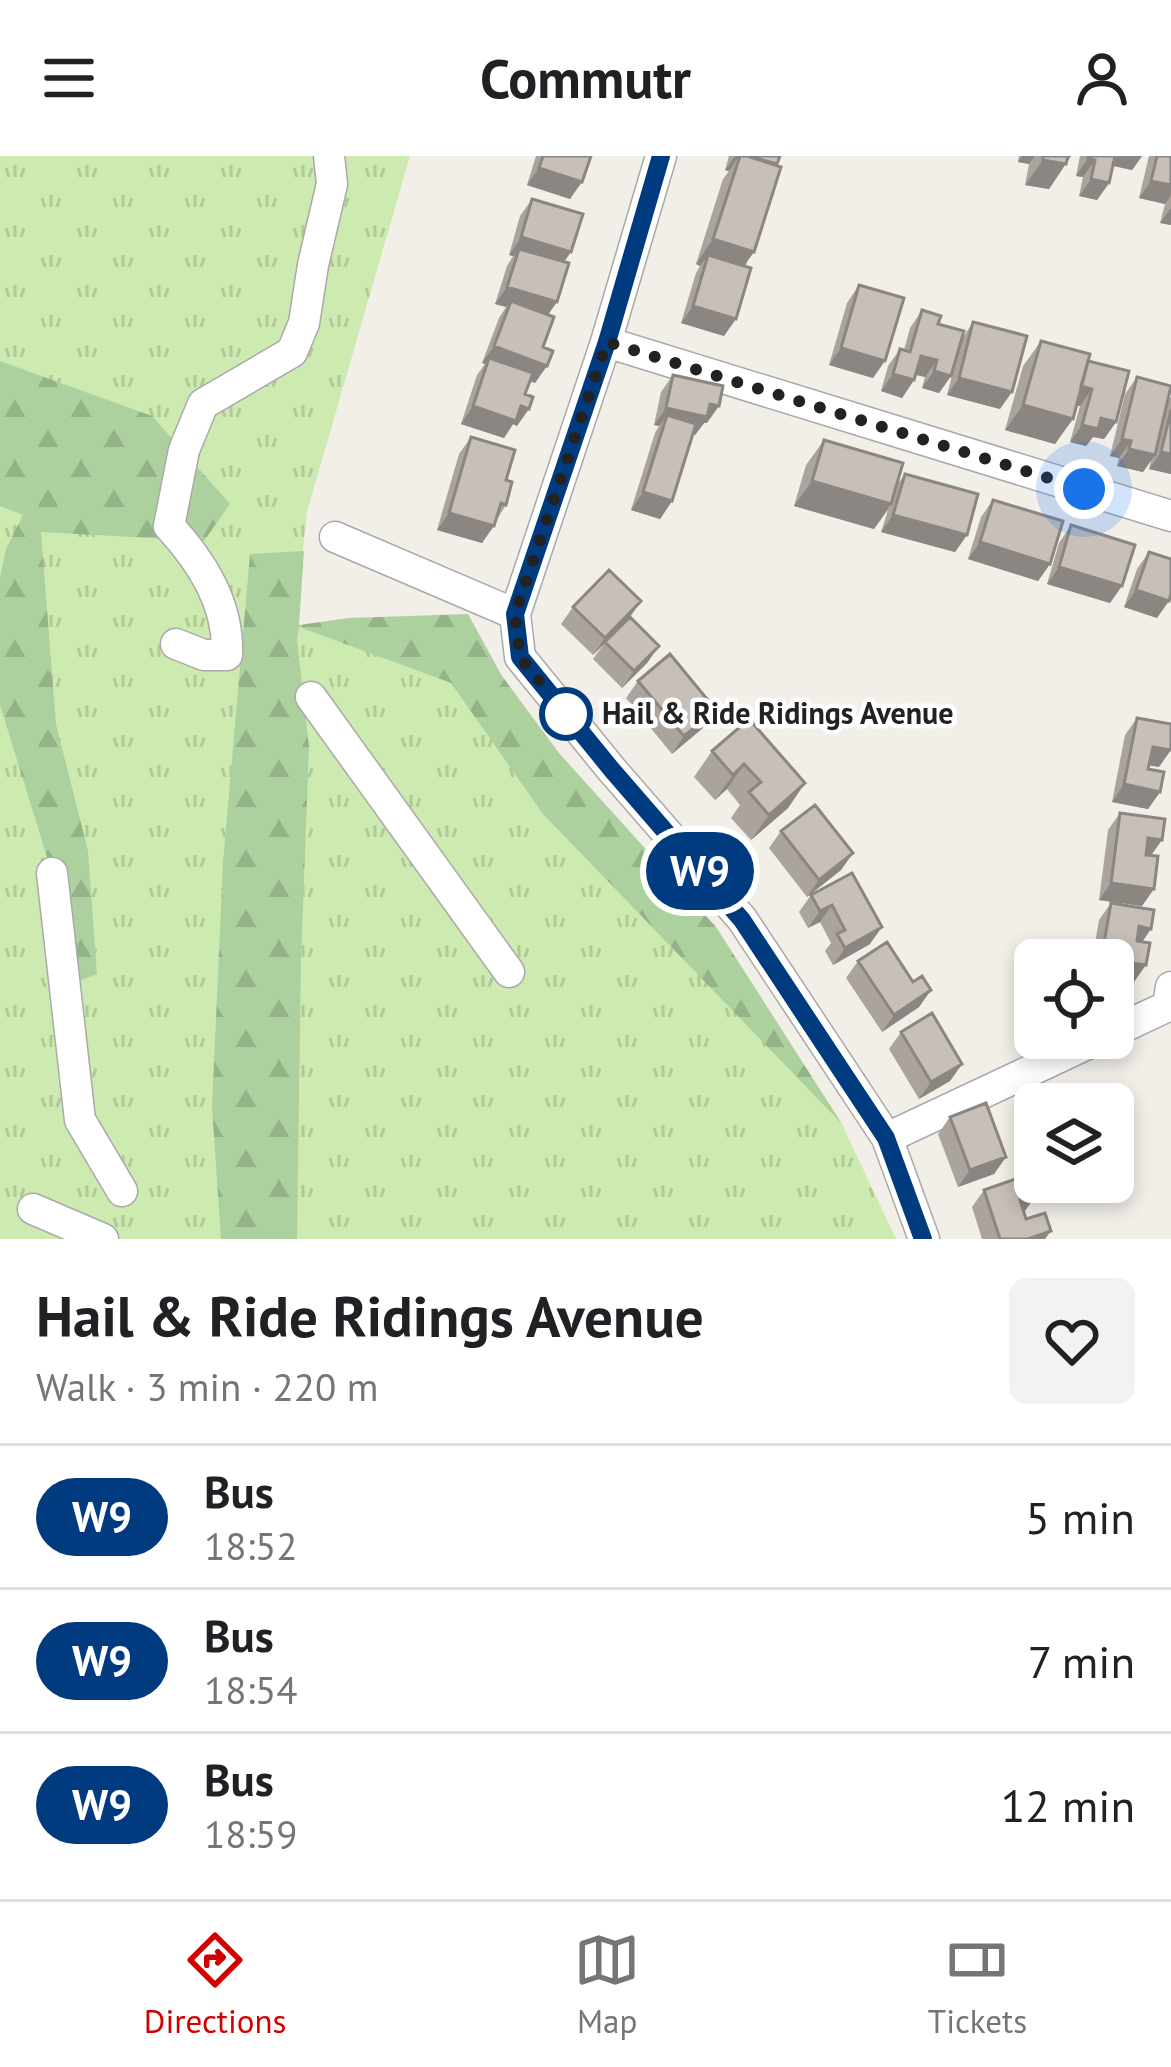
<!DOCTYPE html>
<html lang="en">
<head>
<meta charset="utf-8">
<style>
	:root { --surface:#fff; --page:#f2f2f2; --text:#202124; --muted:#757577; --line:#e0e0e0; --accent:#d40000 }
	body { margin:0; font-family:"PT Sans",sans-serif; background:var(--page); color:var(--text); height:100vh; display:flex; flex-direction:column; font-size:45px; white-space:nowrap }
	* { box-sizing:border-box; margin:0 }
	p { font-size:39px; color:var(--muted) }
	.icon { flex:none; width:66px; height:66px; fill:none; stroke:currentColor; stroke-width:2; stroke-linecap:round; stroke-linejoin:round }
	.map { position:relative; height:1083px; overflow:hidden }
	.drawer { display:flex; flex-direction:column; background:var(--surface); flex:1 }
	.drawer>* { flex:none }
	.badge { padding:0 24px; border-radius:39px; font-size:42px; line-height:78px }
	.buttons { position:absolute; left:1014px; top:783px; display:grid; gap:24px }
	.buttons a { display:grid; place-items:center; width:120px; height:120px; border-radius:18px; background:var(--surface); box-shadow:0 6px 18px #0003; font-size:60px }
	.you { position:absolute; width:60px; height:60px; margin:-30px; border:9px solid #fff; border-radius:50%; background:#1a73e8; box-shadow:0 0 0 18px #1a73e833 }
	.map>.badge { position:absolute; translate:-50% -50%; box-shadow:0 0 0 6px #fff }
	.round { display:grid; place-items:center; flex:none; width:126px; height:126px; border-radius:18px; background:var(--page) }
	.head { display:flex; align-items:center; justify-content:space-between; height:204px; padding:0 36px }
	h1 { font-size:57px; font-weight:700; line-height:90px }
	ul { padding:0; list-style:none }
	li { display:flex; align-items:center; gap:36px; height:144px; padding:0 36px; border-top:3px solid var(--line) }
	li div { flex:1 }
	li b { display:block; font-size:45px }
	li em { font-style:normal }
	li .badge { min-width:132px; font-weight:700; text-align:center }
	header { display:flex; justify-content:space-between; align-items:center; height:156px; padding:0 36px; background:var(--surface); font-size:54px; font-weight:700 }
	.tabs { display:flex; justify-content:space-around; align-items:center; height:168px; border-top:3px solid var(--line); background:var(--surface); font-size:33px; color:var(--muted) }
	.tabs a { display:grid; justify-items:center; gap:6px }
	.tabs .active { color:var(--accent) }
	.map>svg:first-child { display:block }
	.grass { fill:url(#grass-tufts) }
	.forest { fill:url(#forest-firs) }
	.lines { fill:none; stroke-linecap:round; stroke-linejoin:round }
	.minor-casing { stroke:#a9a9a9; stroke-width:33 }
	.minor { stroke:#fff; stroke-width:30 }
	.wall { fill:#aba49e }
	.shaded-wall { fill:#8b8681 }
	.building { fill:#c7bfb8; stroke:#8b8681; stroke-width:3 }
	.line-casing { stroke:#fff; stroke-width:27 }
	.line { stroke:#003b80; stroke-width:18 }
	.walk { stroke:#222; stroke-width:12; stroke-dasharray:0 21.6 }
	.stop-dot { fill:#fff; stroke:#003b80; stroke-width:6 }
	.labels { text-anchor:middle; stroke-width:9; stroke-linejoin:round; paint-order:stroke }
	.stop-label { font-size:30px; font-weight:bold; fill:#222; stroke:#fff; text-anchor:start }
</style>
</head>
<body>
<header><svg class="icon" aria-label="menu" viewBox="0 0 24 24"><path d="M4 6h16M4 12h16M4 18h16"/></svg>Commutr<svg class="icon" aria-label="person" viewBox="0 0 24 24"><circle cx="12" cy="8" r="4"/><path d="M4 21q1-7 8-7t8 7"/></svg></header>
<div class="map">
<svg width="1171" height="1083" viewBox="0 0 1171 1083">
	<defs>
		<pattern id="grass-tufts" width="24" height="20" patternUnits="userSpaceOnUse" patternTransform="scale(3)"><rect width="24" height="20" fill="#cdebb0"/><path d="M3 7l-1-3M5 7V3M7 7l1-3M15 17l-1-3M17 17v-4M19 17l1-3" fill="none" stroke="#b0c997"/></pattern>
		<pattern id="forest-firs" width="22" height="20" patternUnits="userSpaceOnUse" patternTransform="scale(3)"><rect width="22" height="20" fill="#add19e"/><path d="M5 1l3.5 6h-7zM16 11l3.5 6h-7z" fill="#95b388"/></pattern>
	</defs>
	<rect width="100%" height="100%" fill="#f2efe9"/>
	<path class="grass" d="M0,0h410l-103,356 -12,113 156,58 265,244 126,197 54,115h-896z"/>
	<path class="forest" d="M0,205l152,55 78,88 -26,37 -163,-9 15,192 32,127 9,123 -21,8 -4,-44 -72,-233v-127l6,-29 17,-34 -23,-9z
		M304,395l-5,74 50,-7 119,-4 34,62 57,77 157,174 126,197 -299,-310 -92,-131 -152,-56 -2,12 12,108 -8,213 -4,279h-76l-9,-132 11,-245 27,-308z"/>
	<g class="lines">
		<defs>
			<path id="minor" d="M661,0l-55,186 -91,272 5,43 92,113 130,149 145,219 37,101
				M606,186l565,174
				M335,381l180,77
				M176,488l28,11h23c2,-51 -25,-93 -58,-129l15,-76 19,-46 89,-52 12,-29 9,-58 19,-81 -3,-28
				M311,541l198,275
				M52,717l28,247 42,71
				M1113,876l55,-26 3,-19
				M887,982l213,-100
				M33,1053l70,30"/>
		</defs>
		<use href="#minor" class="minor-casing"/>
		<use href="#minor" class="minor"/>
	</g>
	<path class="wall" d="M536,0h55l-21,43 -43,-14z
		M729,0h51l-56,180 -43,-13 15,-50 4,-7 -4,-2 27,-85 6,-8 -4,-1z
		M1019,0h52l-22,33 -24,-4 4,-21 -11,-2z
		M1080,0h62l-10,14 -19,-4 -4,17 -12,17 -18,-4 4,-19 -7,-1z
		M1149,0h22v69l-11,-2 5,-19 -26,-6z
		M532,43l32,63 -16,53 -13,68 -5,-2 -13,45 -4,-2 -9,14 -43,-14 16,-49 8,-11 -3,-1 17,-45 7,-11 -11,-3 12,-38 6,-10 -4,-1 11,-39z
		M859,129l14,93 -44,-13 18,-62z
		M922,154l40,29 11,-17 27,87 -53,-14 14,-54 -10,35 -12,17 -17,-5 3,-11 -9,-2 -2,5 -12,18 -21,-7 7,-25 12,-17 4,1 6,-22z
		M1041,185l47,20 28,61 -12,17 -11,-2 -7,9 -16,-4 10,-36 -4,-1 -21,39 -50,-14 18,-64z
		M673,219l34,48h-3l-9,12 -2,-1 -21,67 -12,18 -29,-9 24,-77 4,-7 -5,-1 7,-33z
		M1137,221l31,23 3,-3v77l-22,-5 2,-9 -8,12 -26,-6 2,-8 -9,-2 15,-62z
		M471,281l35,43v25l-24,38 -45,-13 22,-76z
		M824,284l73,45 8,-11 62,61 -12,17 -74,-20 7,-22 -14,19 -80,-23 12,-41z
		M993,344l57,64 -12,17 -70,-22 13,-42z
		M1071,369l39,78 -63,-19 12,-41z
		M1149,396l8,66 -33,-11 13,-38z
		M641,445l-11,16 29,29 -12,17 -25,25 -29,-29 10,-14 -10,10 -32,-31 12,-17z
		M638,525l66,46 -32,27 -46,-56z
		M1137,562l22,49 -10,-2 -1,4 12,23 -12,17 -36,-7 13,-67z
		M712,595l93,32 -17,25 -37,32 -20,-22 9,-13 -13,-16 -12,11 -21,-23z
		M1120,657l31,42 -9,51 -43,-6 9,-70z
		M781,675l72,22 -12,17 -34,27 -38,-49z
		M852,717l18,71 -37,21 -8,-14 6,-8 -11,-21 -12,6 -9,-16 12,-17z
		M1111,747l40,26 -9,13 -8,40 -6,-1 -13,20 -2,-1v-40h-21l7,-40z
		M858,805l73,29 -12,17 -37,25 -36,-54z
		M901,876l61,32 -12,17 -31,18 -30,-50z
		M950,961l56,40 -12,17 -36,13 -20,-53z
		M984,1034l40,22 2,7 19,20h-63l-10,-32z"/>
	<path class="shaded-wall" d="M735,0h4l-10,15 -4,-1z
		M1022,0h13l-6,8 -11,-2z
		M1062,0h9l-22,33 -24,-4 18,-25z
		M1111,0h31l-10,14 -27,-6z
		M1088,2l7,2 -12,17 -7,-1z
		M539,12l43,14 -12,17 -43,-14z
		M1091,23l18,4 -12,17 -18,-4z
		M1151,25l20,4v10l-6,9 -26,-6z
		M1171,52v17l-11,-2z
		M521,81l50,15 -12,17 -40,-20 -5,7 -5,-1z
		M713,83l41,13 -18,25 -28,-22 -8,11 -4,-2z
		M507,131l50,15 -12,17 -34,-18 -5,6 -11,-3z
		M693,150l43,13 -12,17 -43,-13z
		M494,190l53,20 -12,17 -48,-18 2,-7 -4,6 -3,-1z
		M841,192l44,13 -12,17 -44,-13z
		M921,200l16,4 -12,17 -16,-4z
		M934,215l17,5 -12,17 -17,-5z
		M893,218l21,6 -12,18 -21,-7z
		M959,222l53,14 -12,17 -53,-14z
		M1081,230l11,3 -12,17 -11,-2z
		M710,248l9,2 -12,17h-3l-9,12 -32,-8 4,-12 -8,11 -5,-1 12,-17z
		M1023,249l50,14 -18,25 -50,-14z
		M473,250h48l8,3 -12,17 -4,-2 -9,14 -43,-14z
		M1101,262l15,4 -12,17 -11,-2 -7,9 -16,-4 12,-17z
		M1122,283l9,2 -12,17 -9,-2z
		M1129,293l26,6 -12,17 -26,-6z
		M1161,296l10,2v20l-22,-5z
		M812,325l79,23 -17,25 -80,-23z
		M643,336l29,9 -12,18 -29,-9z
		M449,357l45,13 -12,17 -45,-13z
		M893,359l74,20 -12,17 -74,-20z
		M980,386l70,22 -12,17 -70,-22z
		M1059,411l63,19 -12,17 -63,-19z
		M1136,434l33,11 -12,17 -33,-11z
		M641,445l-12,17 -36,37 12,-17z
		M659,490l-12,17 -25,25 12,-17z
		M716,554l-12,17 -32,27 12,-18z
		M1153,591l18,3 -12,17 -18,-3z
		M744,608l-17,25 -12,11 18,-25z
		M805,627l-17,25 -37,32 18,-25z
		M1124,628l36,8 -12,17 -36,-7z
		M1148,682l14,2 -12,17 -14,-2z
		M853,697l-12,17 -34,27 12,-17z
		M1111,727l43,6 -12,17 -43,-6z
		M832,749l-12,17 -12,6 12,-17z
		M1139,770l12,3 -12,17 -12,-2z
		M882,771l-12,17 -37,21 12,-17z
		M1131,807l15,2 -12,17 -15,-2z
		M1113,825l14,2 -12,18 -2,-1z
		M931,834l-12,17 -37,25 12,-17z
		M962,908l-12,17 -31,18 12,-17z
		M1006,1001l-12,17 -36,13 12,-17z
		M1037,1038l-12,17 -17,6 12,-17z
		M1051,1075l-6,8h-17z"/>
	<path class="building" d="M543,0h48l-9,26 -43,-14z
		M740,0h7l34,11 -27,85 -41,-13z
		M749,0h31l-3,8z
		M1043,0h25l-2,8 -23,-4z
		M1088,0h27l-6,27 -18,-4 4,-19 -7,-2z
		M1157,0h14v29l-20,-4z
		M532,43l51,15 -12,38 -50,-15z
		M519,93l50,14 -12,39 -50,-15z
		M708,99l43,13 -15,51 -43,-13z
		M859,129l45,13 -19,63 -44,-13z
		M511,145l43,16 -11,30 10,4 -6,15 -53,-20z
		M922,154l19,6 -3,8 26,7 -13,45 -17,-5 3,-11 -16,-4 -7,24 -21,-6 7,-25 10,3z
		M973,166l54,14 -15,56 -53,-14z
		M1041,185l49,13 -17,65 -50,-14z
		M489,202l44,15 -8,21 8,3 -4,12 -8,-3 -5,15 -43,-15z
		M1088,205l41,10 -13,51 -15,-4 -3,11 -16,-4 10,-36 -11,-3z
		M673,219l50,11 -4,20 -9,-2 -3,13 -41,-9z
		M1137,221l34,9 -16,69 -26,-6 2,-8 -9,-2z
		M1171,254v44l-10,-2z
		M667,259l29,9 -24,77 -29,-9z
		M471,281l44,13 -9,30 6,2 -6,23 -5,-2 -7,23 -45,-13z
		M824,284l79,23 -12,41 -79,-23z
		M905,318l73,20 -11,41 -74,-20z
		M993,344l70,21 -13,43 -70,-22z
		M1071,369l64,20 -13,41 -63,-19z
		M1149,396l22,7v35l-2,7 -33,-11z
		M609,414l32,31 -36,37 -32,-31z
		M630,461l29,29 -25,25 -29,-29z
		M670,498l46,56 -32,26 -46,-55z
		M1137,562l34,6v26l-18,-3 -5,22 16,3 -4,20 -36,-8z
		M749,563l56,64 -36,32 -20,-23 12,-10 -17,-18 -11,11 -21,-24z
		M815,649l38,48 -34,27 -38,-49z
		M1120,657l45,6 -3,21 -14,-2 -2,17 12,1 -4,33 -43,-6z
		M852,717l30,54 -37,21 -8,-14 8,-4 -13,-25 -12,6 -9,-16z
		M1111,747l43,7 -3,19 -12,-3 -2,15 13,2 -4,22 -15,-2 -4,20 -14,-2v-21h-12z
		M887,786l26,40 9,-6 9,14 -37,25 -36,-54z
		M932,857l30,51 -31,18 -30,-50z
		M986,947l20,54 -36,13 -20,-53z
		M1030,1018l7,20 -17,6 6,19 19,-6 6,18 -23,8h-28l-16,-49z"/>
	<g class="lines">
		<defs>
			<path id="line" d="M661,0l-54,186 -92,272 5,43 92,113 130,150 144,218 37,101"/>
		</defs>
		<use href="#line" class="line-casing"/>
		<use href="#line" class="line"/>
		<path class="walk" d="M566,558l-46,-57 -5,-43 92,-272 477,147"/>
	</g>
	<circle class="stop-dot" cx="566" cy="558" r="24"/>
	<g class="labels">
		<g class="stop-label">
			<text x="602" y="568">Hail &amp; Ride Ridings Avenue</text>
		</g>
	</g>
</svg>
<div class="buttons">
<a><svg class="icon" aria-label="locate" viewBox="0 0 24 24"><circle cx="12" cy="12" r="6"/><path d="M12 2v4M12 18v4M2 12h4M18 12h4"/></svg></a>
<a><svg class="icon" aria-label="layers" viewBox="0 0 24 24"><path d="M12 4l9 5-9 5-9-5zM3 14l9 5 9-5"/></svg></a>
</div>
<div class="you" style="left:1084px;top:333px"></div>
<b class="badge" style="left:700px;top:715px;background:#003b80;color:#fff">W9</b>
</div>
<section class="drawer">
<div class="head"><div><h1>Hail &amp; Ride Ridings Avenue</h1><p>Walk · 3 min · 220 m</p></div><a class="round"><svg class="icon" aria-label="heart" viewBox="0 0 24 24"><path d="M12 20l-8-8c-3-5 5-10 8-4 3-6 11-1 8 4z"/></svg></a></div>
<ul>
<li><span class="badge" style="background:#003b80;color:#fff">W9</span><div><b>Bus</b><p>18:52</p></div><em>5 min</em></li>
<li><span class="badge" style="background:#003b80;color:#fff">W9</span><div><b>Bus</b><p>18:54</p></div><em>7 min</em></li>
<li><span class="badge" style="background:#003b80;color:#fff">W9</span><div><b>Bus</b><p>18:59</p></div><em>12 min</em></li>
</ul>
</section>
<nav class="tabs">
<a class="active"><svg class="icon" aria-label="directions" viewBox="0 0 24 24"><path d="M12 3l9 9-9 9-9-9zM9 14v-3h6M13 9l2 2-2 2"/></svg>Directions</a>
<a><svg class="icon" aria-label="map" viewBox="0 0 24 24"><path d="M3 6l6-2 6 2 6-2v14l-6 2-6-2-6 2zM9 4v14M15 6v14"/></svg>Map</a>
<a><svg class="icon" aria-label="tickets" viewBox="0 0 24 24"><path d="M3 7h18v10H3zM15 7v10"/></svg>Tickets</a>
</nav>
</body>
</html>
